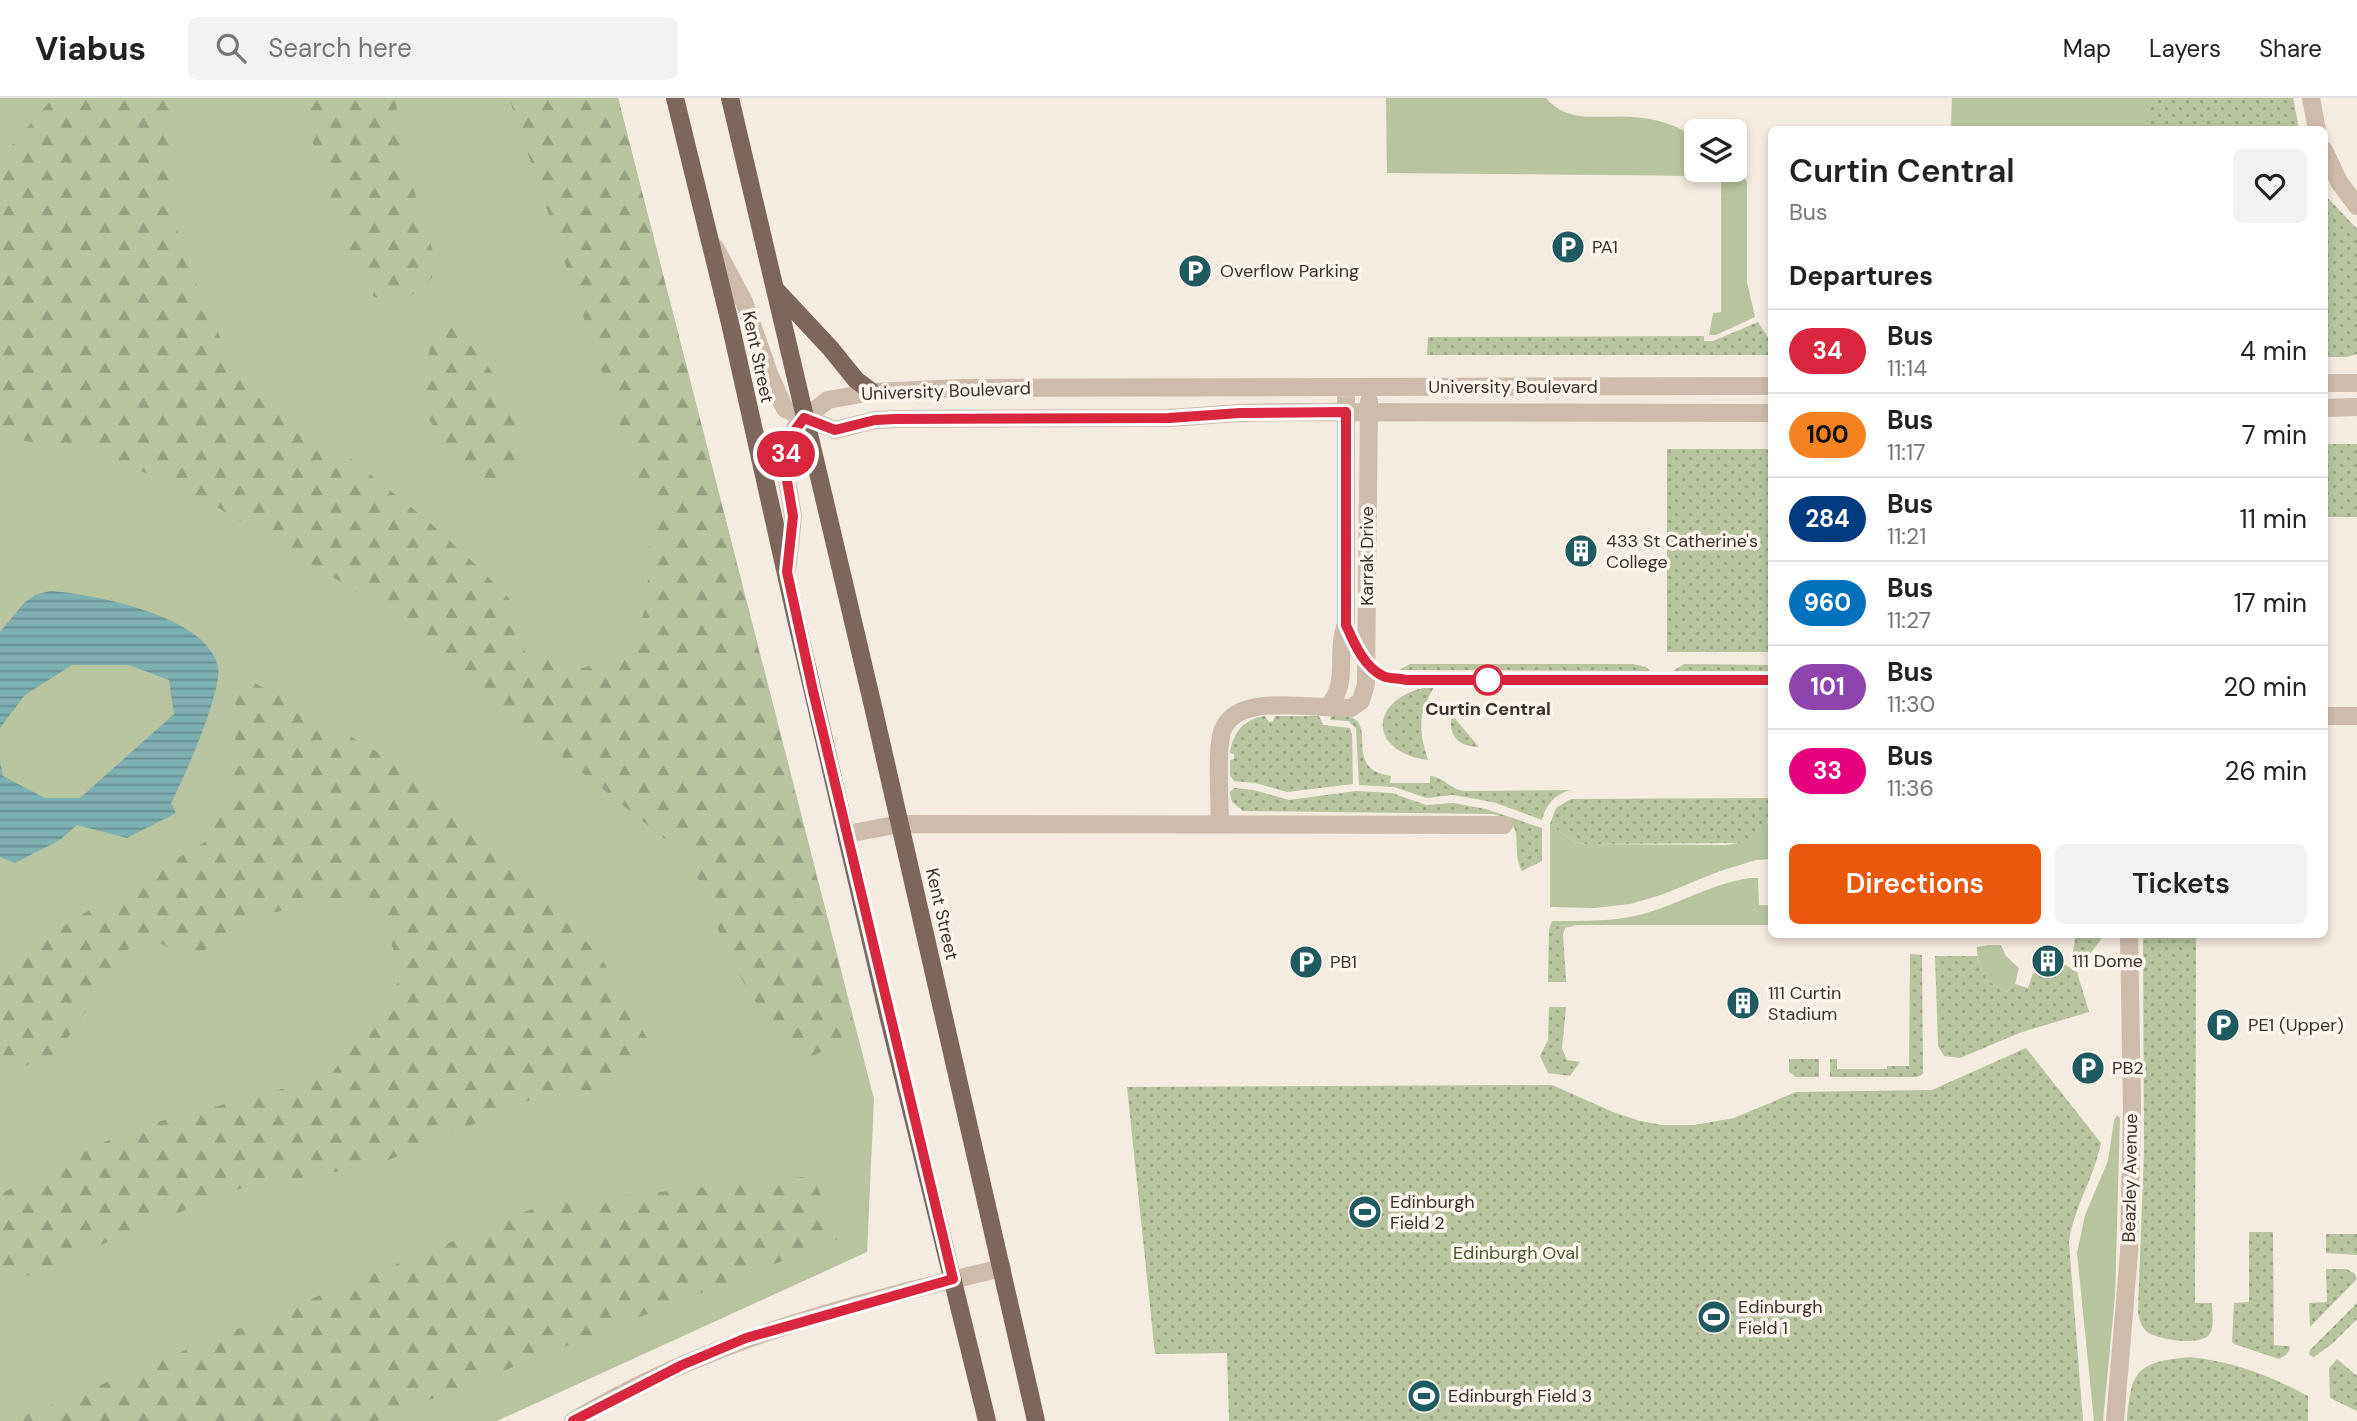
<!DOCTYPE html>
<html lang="en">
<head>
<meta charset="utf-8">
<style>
	:root { --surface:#fff; --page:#f2f2f2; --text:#222; --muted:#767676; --line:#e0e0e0; --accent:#ea580c }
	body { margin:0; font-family:"DM Sans",sans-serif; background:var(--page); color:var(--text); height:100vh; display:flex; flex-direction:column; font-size:26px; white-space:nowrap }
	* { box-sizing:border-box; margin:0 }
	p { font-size:23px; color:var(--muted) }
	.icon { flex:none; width:38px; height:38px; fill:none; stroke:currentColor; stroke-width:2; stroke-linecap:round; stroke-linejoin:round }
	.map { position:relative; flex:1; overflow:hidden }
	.details { position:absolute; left:1768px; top:28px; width:560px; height:812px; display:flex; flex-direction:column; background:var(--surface); border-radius:10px; box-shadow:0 4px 10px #0003 }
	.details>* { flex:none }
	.badge { padding:0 14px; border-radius:23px; font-size:24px; line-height:46px }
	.controls { position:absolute; left:1684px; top:21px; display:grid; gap:14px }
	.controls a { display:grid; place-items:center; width:63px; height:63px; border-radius:10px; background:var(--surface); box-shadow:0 4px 10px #0003; font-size:35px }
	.map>.badge { position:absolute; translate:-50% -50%; box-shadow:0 0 0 4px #fff }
	h2 { padding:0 21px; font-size:26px; line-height:63px }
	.round { display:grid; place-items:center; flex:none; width:74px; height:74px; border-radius:10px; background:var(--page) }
	.head { display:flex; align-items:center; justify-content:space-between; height:119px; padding:0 21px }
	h1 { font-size:33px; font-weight:600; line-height:52px }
	.button { display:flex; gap:14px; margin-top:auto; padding:14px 21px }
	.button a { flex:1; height:80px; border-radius:10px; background:var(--accent); color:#fff; font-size:28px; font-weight:600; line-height:80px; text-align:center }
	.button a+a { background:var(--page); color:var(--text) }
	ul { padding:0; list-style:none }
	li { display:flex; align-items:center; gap:21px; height:84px; padding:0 21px; border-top:2px solid var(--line) }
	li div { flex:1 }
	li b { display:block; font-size:26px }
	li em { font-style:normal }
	li .badge { min-width:77px; font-weight:700; text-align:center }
	header { display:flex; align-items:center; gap:42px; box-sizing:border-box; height:98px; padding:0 35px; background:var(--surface); border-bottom:2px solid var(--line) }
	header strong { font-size:33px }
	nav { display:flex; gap:38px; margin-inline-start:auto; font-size:24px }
	.search { width:490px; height:63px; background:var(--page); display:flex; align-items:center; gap:18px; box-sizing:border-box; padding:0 24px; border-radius:10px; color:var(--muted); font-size:26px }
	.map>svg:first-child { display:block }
	.grass { fill:#b8c4a0 }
	.forest { fill:url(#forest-firs) }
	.park { fill:url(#park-dots) }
	.water { fill:url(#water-rules) }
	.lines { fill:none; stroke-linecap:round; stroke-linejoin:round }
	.minor { stroke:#cdbbac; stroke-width:18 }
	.tertiary { stroke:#cdbbac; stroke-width:18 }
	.primary { stroke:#7d675c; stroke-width:18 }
	.line-casing { stroke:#fff; stroke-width:16 }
	.line { stroke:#d7263d; stroke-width:10 }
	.stop-dot { fill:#fff; stroke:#d7263d; stroke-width:3.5 }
	.labels { text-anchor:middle; stroke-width:7; stroke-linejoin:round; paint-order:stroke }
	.poi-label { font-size:18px; fill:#3b302b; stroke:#fbf5ee; text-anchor:start }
	.street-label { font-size:18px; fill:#3b302b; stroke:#fbf5ee }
	.stop-label { font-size:18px; font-weight:bold; fill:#3b302b; stroke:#fbf5ee }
	.park-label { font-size:18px; fill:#4a5a2e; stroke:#fbf5ee }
</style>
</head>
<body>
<header>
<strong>Viabus</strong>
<div class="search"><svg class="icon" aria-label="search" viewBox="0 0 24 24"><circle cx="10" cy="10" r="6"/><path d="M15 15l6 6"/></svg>Search here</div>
<nav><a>Map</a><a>Layers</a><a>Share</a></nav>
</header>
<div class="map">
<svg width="2357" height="1323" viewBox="0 0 2357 1323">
	<defs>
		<pattern id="forest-firs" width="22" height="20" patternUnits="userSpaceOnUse" patternTransform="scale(1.75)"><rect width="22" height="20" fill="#b8c4a0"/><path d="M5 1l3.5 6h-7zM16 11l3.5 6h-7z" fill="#97a083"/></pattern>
		<pattern id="park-dots" width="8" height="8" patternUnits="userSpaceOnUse" patternTransform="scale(1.75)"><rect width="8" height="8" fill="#b8c4a0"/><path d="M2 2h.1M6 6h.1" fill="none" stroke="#97a083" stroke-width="1.8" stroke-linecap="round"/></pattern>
		<pattern id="water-rules" width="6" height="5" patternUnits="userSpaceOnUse" patternTransform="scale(1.75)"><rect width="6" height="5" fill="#7fb0b2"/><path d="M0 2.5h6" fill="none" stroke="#699091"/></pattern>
	</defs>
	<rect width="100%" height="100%" fill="#f4ebe1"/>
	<path class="grass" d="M0,0h618l256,1001 -7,153 -370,169h-497z
		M1386,0h160c22,27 56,16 87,19 22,1 45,9 63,20v33h38v-7l13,19v100l8,35 -39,18h-7l4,-22 8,-1v-130h-17l-1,-6 -316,-3z
		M1952,0h196v31l-215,1v-2l18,-1z
		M1771,720v41l-15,1 -36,11 -59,24 -31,9 -36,4 -44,-1v-83l24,18 12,2 139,1c24,-3 32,-6 46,-27z
		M1749,780h9l1,27h12v20h-194l-25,1 -3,3 3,-8c33,0 66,1 98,-9 34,-11 63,-28 99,-34z
		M1989,847h12l5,11 13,12 -4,16 -9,8c-20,-9 -29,-23 -29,-45z
		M2117,1017l3,3 -5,178 -12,125h-9l-17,-168 8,-38 23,-54 6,-41z"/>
	<path class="forest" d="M53,0h123l-4,13 -5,58 11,64 26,71 36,74 57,38 130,104 50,46 32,32 17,57 57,13 25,-7 20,-18 10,-13 9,-27 3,-90 -141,-415h109l237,931 -42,28c-7,-4 -16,-8 -23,-14 -51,-48 -74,-120 -100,-184l-336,-269 -134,-81 -98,-47 -35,-12 -87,-13v-278z
		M298,0h97l10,63 29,94 -2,23 -28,24 -30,-5 -28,-52z
		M476,228l5,30 22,33 20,53 -10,43h-21l-33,-9 -31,-59 -7,-27 13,-60z
		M239,577l62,32 105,62 193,185 49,86 -23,39 -32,14 -51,2 -163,69 -146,26 -233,97v-93l131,-65 199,-53 73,-100 -24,-66 -26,-14 -82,17 -82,46 -49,-27 -83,121 -57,23v-113l208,-123 31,-80 -6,-36z
		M813,1078l25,63 -462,182h-364l532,-217z"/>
	<path class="park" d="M2148,0h145l6,31h-151z
		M2324,96l33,35v125l-11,3h-22z
		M1758,224l13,20v13h-344l1,-18 276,-1v5h9z
		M2324,346h33v73h-33z
		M1667,351h104v203h-104z
		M1410,566h223l13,3 4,4 -251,-1z
		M1684,566l87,1v6h-98z
		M1426,589h8c-17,29 -15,43 -6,73 -59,-8 -61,-59 -2,-73z
		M1452,617l27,32c-20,0 -32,-12 -27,-32z
		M1265,618l4,6 4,-1 2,-5h44l4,9 27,3 2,6 1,50 -66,8 -32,-9 -21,-2 -4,-6v-15l4,-1v-5l-4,-1c3,-21 14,-34 35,-37z
		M1331,618c6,0 16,-1 22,2 22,11 -9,51 38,58l-1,7h40v-7c14,1 19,13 35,15l106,-1c-16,4 -25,14 -29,30l-46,-17 -20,-4 -24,-4 -25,3 -33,-11 -35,-2 -3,-57 -8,-7 -18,-1z
		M1234,690l20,2 35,10 67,-9 36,2 34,12 27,-2 33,6 56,19v33l-20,10c-13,-24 8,-47 -29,-57l-250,-3 -11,-9 -2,-10z
		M1771,700c0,22 -6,42 -32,45l-153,1 -12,-2 -24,-18 6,-16 15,-9z
		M1576,827l-11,3 -2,6 3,48h-18l1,-53 3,-3z
		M2076,837h26v3l-17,23 -12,-9z
		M2143,837h53l-1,368h17c0,9 3,24 -3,32 -9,11 -53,5 -63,-4 -5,-5 -7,-12 -8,-20l6,-160z
		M1910,856l12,1 1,119 -6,3h-87v-18h7v10h50v-3h22z
		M1935,858h42c4,18 12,28 29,36l9,-8 13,4 5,-15 19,-1 12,-8 13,8 12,40 -67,20 -62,26 -16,-2 -6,-10z
		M1549,909h17l-4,41 5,12 13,2 -10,14 -22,-3 -8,-17 8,-16z
		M2026,950l75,95c-7,35 -27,64 -32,99l14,179h-854l-2,-68 -72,1 -28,-267 425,-2 61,27 27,9 22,4h32l40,-7 62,-26 136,-2z
		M1789,961h30v18h-23l-7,-5z
		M2249,1134h24l1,113 15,1 1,3 -4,6 -7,4 -45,-15 -2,-3 2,-38 15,-1z
		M2326,1136h31v21l-31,-2z
		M2326,1171h21l8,5 1,6 -46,47 -1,-24 18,-1z
		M2357,1205v16l-24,24 -19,14 -5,-2 1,-5z
		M2190,1259c45,5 78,18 118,39v25h-181c4,-52 11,-59 63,-64z
		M2337,1261l20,17v35l-27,-13 -1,-30z"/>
	<path class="water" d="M50,493c43,3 159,25 168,76 4,26 -34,111 -47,136l5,10 -49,25 -50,-13 -17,15 -45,23 -15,-6v-96l3,15 42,22h35l94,-84 -5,-34 -40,-15h-57l-47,30 -25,33v-96l24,-29 11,-8z"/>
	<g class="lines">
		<path class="minor" d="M2311,0l6,32
			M2324,52l15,32 18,24
			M715,149l29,55 26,74 15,33 50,21 40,-10 20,-1 274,-1 71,-5 49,-1 482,1
			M2324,285h33
			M2324,310l33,-1
			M787,474l6,-56 -9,-53 6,-26 9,-15 29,-22 44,-8 89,-4 810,-2
			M1328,608c22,-21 7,-55 18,-81v-238
			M2324,618h33
			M1220,726c0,-22 -4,-73 2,-92 13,-42 95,-22 129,-24l10,-7 5,-17 3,-283
			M847,736l53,-10 604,1
			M2115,1323l14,-168 3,-147 -3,-172"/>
		<path class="tertiary" d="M573,1323c131,-80 281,-118 429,-153"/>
		<path class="primary" d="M675,0l55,225 66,296 92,396 99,406
			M730,0l142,604 164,719
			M776,192l55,59 25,31 16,12"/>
	</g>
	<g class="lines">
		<defs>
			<path id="line" d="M573,1323l109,-56 64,-27 207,-59 -140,-588 -26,-119 6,-56 -9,-53 6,-26 14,-19 31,12 40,-10 20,-1 274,-1 71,-5 106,-1v213c8,18 18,42 37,51 6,3 16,2 23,4h365"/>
		</defs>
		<use href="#line" class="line-casing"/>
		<use href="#line" class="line"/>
	</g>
	<defs>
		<symbol id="parking-disc" viewBox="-11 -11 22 22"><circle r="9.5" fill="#1f5a5e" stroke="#fbf5ee"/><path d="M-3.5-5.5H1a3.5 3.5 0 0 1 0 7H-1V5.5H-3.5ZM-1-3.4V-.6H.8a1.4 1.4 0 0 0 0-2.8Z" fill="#fff"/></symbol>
		<symbol id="building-disc" viewBox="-11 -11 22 22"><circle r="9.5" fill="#1f5a5e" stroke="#fbf5ee"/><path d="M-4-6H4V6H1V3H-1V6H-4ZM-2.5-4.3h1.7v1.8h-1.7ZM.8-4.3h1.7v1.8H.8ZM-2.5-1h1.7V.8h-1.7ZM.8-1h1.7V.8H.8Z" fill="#fff"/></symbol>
		<symbol id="stadium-disc" viewBox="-11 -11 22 22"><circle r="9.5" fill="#1f5a5e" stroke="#fbf5ee"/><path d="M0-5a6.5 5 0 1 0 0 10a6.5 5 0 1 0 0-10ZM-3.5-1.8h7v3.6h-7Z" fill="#fff"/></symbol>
	</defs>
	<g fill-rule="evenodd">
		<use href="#parking-disc" x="1549" y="130" width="38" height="38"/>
		<use href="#parking-disc" x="1176" y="154" width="38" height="38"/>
		<use href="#building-disc" x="1562" y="434" width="38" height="38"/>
		<use href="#building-disc" x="2029" y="844" width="38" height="38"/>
		<use href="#parking-disc" x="1287" y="845" width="38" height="38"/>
		<use href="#building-disc" x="1724" y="886" width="38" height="38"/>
		<use href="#parking-disc" x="2204" y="908" width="38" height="38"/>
		<use href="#parking-disc" x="2069" y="951" width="38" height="38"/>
		<use href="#stadium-disc" x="1346" y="1095" width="38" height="38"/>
		<use href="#stadium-disc" x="1695" y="1200" width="38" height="38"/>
		<use href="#stadium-disc" x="1405" y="1279" width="38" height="38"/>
	</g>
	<circle class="stop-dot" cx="1488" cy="582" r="14"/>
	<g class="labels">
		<g class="poi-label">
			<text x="1592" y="155">PA1</text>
			<text x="1220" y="179">Overflow Parking</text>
			<text x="1606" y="449">433 St Catherine's<tspan x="1606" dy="21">College</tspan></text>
			<text x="2072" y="869">111 Dome</text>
			<text x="1330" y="870">PB1</text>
			<text x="1768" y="901">111 Curtin<tspan x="1768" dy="21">Stadium</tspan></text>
			<text x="2248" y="933">PE1 (Upper)</text>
			<text x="2112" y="976">PB2</text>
			<text x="1390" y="1110">Edinburgh<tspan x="1390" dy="21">Field 2</tspan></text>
			<text x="1738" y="1215">Edinburgh<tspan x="1738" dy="21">Field 1</tspan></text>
			<text x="1448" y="1304">Edinburgh Field 3</text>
		</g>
		<g class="street-label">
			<text transform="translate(758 259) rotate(78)" y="6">Kent Street</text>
			<text x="1513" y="295">University Boulevard</text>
			<text transform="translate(946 293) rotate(-2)" y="6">University Boulevard</text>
			<text transform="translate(1367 458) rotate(-90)" y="6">Karrak Drive</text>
			<text transform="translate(942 816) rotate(77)" y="6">Kent Street</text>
			<text transform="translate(2130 1080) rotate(-89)" y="6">Beazley Avenue</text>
		</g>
		<g class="stop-label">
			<text x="1488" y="617">Curtin Central</text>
		</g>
		<g class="park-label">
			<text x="1516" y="1161">Edinburgh Oval</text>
		</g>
	</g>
</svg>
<div class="controls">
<a><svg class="icon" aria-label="layers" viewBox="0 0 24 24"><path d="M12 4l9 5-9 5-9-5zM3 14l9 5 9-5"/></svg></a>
</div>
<b class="badge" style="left:786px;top:356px;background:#d7263d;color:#fff">34</b>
<section class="details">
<div class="head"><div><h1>Curtin Central</h1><p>Bus</p></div><a class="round"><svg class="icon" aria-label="heart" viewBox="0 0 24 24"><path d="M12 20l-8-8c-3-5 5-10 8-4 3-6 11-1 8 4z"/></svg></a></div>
<h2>Departures</h2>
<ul>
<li><span class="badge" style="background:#d7263d;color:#fff">34</span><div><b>Bus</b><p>11:14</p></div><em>4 min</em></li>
<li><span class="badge" style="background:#f58220;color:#111">100</span><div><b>Bus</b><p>11:17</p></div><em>7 min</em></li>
<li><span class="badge" style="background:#003b80;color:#fff">284</span><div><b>Bus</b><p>11:21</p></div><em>11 min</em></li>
<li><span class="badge" style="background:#0072bc;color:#fff">960</span><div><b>Bus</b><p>11:27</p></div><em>17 min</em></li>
<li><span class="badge" style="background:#8e44ad;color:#fff">101</span><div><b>Bus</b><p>11:30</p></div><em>20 min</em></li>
<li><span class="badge" style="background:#e6007e;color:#fff">33</span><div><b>Bus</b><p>11:36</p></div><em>26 min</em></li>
</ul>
<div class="button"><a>Directions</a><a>Tickets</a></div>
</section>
</div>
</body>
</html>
